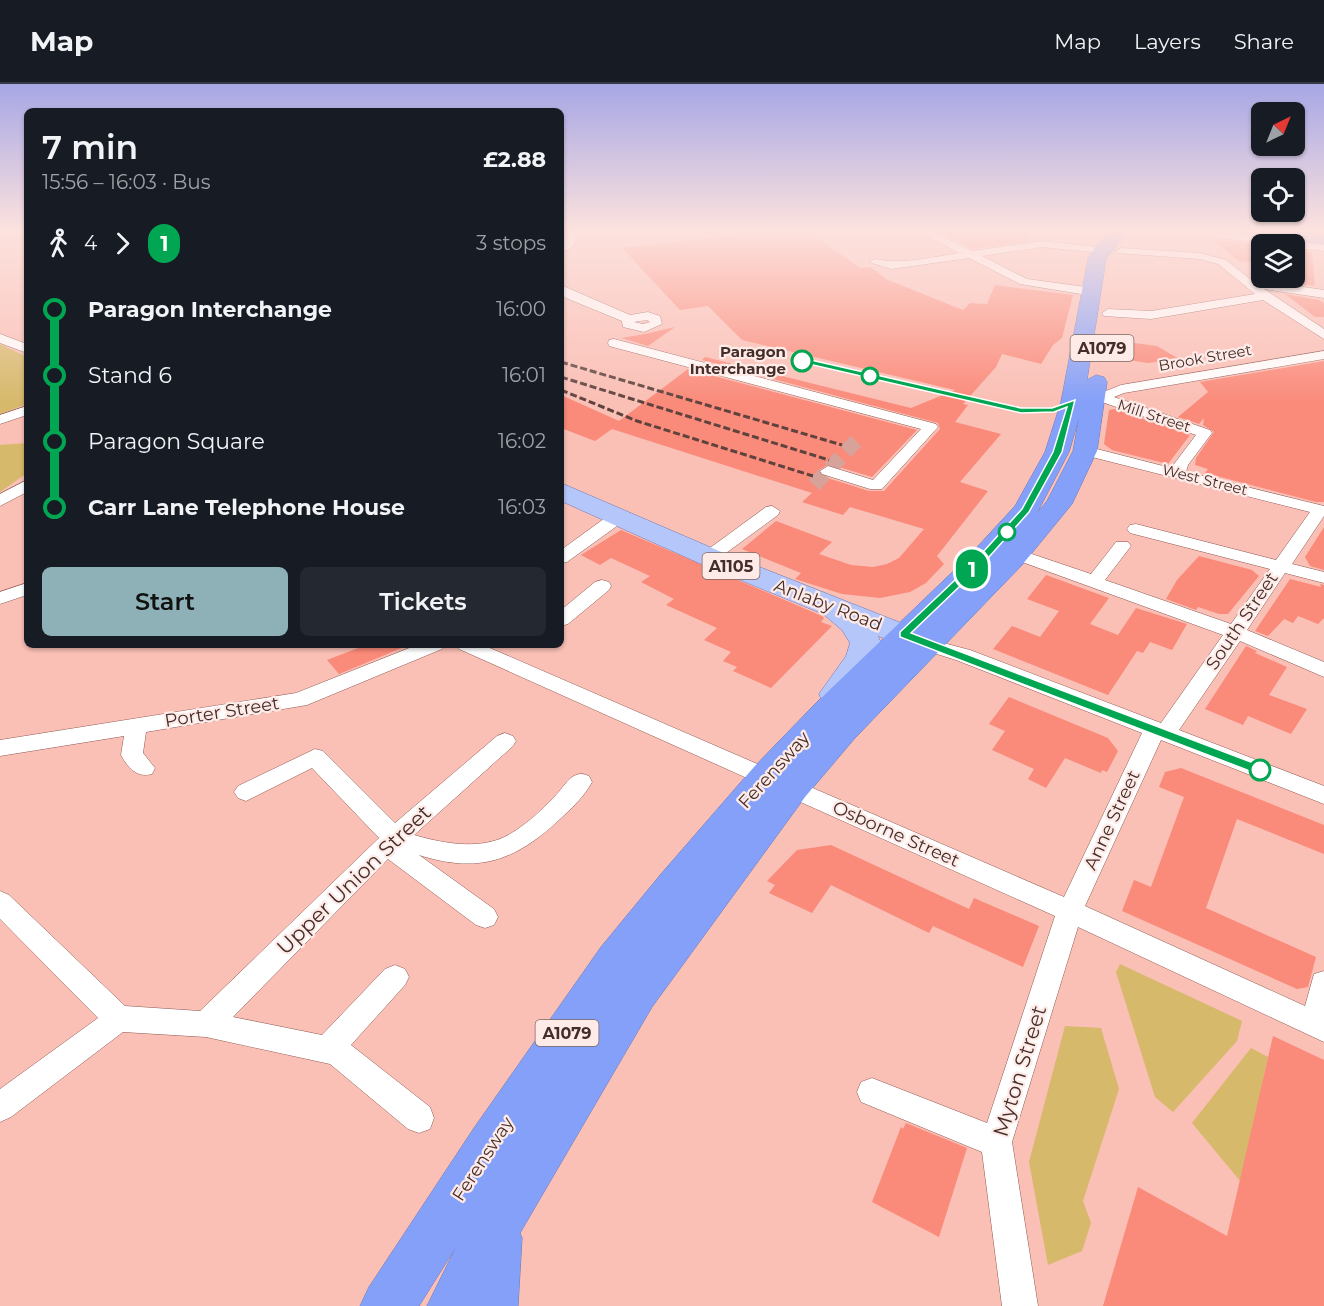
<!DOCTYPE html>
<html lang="en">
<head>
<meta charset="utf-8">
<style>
	:root { --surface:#171b24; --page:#242831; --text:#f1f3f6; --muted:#9ea1a6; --line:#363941; --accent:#8eb1b8 }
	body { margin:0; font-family:Montserrat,sans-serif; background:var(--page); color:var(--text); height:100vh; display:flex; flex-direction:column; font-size:22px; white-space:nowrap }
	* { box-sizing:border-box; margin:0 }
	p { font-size:20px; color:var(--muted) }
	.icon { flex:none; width:33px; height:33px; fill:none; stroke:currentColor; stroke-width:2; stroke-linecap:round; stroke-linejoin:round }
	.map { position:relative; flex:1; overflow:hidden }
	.panel { position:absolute; left:24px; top:24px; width:540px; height:540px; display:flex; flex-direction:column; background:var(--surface); border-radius:9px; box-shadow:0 2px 4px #0004 }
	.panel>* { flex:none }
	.badge { padding:0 12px; border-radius:20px; font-size:21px; line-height:39px }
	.needle { width:39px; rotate:43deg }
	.fabs { position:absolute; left:1251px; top:18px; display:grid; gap:12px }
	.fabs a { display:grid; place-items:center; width:54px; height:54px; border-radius:9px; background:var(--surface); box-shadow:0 2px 4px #0004; font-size:30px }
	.map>.badge { position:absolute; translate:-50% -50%; box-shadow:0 0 0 3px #fff }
	.legs { display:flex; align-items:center; gap:9px; height:66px; padding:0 18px; font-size:20px }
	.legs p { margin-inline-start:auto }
	.summary { display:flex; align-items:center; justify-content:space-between; height:102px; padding:0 18px }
	h1 { font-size:33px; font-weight:600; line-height:45px }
	.action { display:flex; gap:12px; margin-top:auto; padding:12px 18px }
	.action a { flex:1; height:69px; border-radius:9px; background:var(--accent); color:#111; font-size:24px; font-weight:600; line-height:69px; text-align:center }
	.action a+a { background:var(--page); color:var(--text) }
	ul { padding:0 18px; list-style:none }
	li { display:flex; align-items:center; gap:21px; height:66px; font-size:22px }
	li i { display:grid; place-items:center; width:9px; height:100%; margin:0 8px; background:currentColor }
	li i::after { content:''; width:15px; height:15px; margin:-8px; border:4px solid; border-radius:50%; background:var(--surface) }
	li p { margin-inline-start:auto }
	li:first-child i { background:linear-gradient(#0000 50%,currentColor 0) }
	li:last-child i { background:linear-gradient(currentColor 50%,#0000 0) }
	header { display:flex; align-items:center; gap:36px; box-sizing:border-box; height:84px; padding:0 30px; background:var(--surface); border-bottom:2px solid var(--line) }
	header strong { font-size:28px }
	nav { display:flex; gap:33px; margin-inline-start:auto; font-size:21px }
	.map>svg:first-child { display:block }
	.green { fill:#d6b96a }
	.building { fill:#fa8a7a }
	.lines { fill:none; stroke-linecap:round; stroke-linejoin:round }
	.street-tunnel { stroke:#d6a299; stroke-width:15; stroke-dasharray:15 8; stroke-linecap:butt }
	.street-casing { stroke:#8e5a52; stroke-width:1 }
	.primary-casing { stroke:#6e78b1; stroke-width:1 }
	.highway-casing { stroke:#6e78b1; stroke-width:1 }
	.street { fill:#fff; fill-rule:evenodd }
	.primary { fill:#b5c6fb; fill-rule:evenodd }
	.highway { fill:#84a0f9; fill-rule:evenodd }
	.rail { stroke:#5d423d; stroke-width:3; stroke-dasharray:7 3; stroke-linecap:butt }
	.line-1 { fill:#00a651; stroke:#fff; stroke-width:1.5 }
	.stop-1-dot { fill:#fff; stroke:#00a651; stroke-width:3 }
	.labels { text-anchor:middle; stroke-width:4.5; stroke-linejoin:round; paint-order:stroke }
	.far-stop-label { font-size:15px; font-weight:bold; fill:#452e2a; stroke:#feebe8; text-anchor:end }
	.far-street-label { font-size:15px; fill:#452e2a; stroke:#feebe8 }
	.shield { fill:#feebe8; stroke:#7c6763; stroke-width:1.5 }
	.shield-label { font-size:16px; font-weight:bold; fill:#452e2a }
	.street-label { font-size:18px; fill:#452e2a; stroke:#feebe8 }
	.near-street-label { font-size:21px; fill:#452e2a; stroke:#feebe8 }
</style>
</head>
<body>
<header>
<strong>Map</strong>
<nav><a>Map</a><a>Layers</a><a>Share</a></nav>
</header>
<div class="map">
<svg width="1324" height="1222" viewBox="0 0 1324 1222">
	<rect width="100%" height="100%" fill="#fabfb5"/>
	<path class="green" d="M0,260l27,13v47l-27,10z
		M27,359v30l-27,19v-47z
		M1120,880l122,57 -5,20 -64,71 -18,-15 -39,-125z
		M1065,942l36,2 18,61 -36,112 8,22 -9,28 -34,14 -19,-103z
		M1251,964l17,9 -27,125 -49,-59z"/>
	<path class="building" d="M762,148h47l51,36 10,-1 18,13 75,30 7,-7 17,1 8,-19 78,10 -11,43 -9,7 -12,19 -39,-10 -6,13 -33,37 5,1 -13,17 46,12 -41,48 28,9 -51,65 7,8 -18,19 -16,9 -30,6 -38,-4 -47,-15 6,-6 -59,-24 34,-28 56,21 -13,12 32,11 22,2 14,-3 12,-6 25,-29 -74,-22 -7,8 -41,-13 10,-9 -200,-64 -17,12 -34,-13v-33l58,26 69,-52 229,61 -45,47 -43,-13 -11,7 3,5 48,15h15l56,-62 -2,-6 -236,-63 3,-3 206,51 44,-18 -213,-50 -34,-34 -28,4 -58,-62z
		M941,148h88l1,9 -58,8z
		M1211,155l51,6v19l-23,-3z
		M1294,166l18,2 3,34 -48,-5 -5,-3h32z
		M1285,210l34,6 5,3v14h-9z
		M675,243l-27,19 -27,-8 24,-4z
		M1119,257l38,5 22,13 -31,4 -33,-5z
		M1324,277v141h-8l-111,-29 3,-4 -13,-4 1,-7 18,-26 -11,-7 1,-7 -5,6 -21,-7 30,-25 -8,-10z
		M1115,325l75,26 -22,29 -56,-14 -8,-6 5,-34z
		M1324,443v43l-14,-4 -5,-9z
		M621,446l201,86 2,2 -3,4 11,4 -61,62 -38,-17 4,-4 -14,-6 8,-9 -27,-12 13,-12 -51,-23 8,-6 -33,-17 9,-6 -39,-18 -11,7 -19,-10z
		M1199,472l53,14 7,6 -31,38h-9l-21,-7 -2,3 -30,-11 11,-19z
		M1046,491l63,23 -19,26 28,11 18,-27 51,16 -15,26 -22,-8 -7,11 -6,-2 -29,44 -115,-46 19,-23 28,11 19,-26 -32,-12z
		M1290,495l31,8 -1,-3 4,1v33l-6,6 -20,-8 -5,7 -9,-4 -16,17 -13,-5z
		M366,561h43l-70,29 -12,-14z
		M1246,562l11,5 -2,2 32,14 -18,28 38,14 -16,25 -43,-18 -5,9 -38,-16z
		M1009,613l99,41 10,13 -11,21 -5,-2 -1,3 -36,-15 -19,30 -18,-9 6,-10 -42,-19 13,-19 -16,-7z
		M1181,684l143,57v29l-87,-35 -31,89 110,49 -8,30 -11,2 -175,-78 12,-31 17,7 33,-90 -25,-10 6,-15z
		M831,761l138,64 5,-11 65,28 -16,41 -90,-41 -4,7 -98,-48 -19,28 -43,-20 6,-8 -8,-4 30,-31z
		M1273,952l51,24v246h-221l35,-119 89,49z
		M906,1039l61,25 -28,89 -67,-35 29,-75 2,2z"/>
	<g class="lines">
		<path class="street-tunnel" d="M814,401l42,-44"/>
		<defs>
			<path id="street" d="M561,148h9l6,4 -3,11 -12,5v-7l3,-2 1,-6 -4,-2z
				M920,148h13l39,19 70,-10 64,7 1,2 -5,3 -60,-6 -60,9 45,23 66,9 6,4 -6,4 -73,-12 -51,-26 -78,11 -22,-7 6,-3c27,6 56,-2 84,-6z
				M1189,148h29l106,13v6l-30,-3v-4h-24l-76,-9z
				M1121,164l79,5 26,7 29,23h21l48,7v8l-60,-9 60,40v10l-61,-39 -112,19 -47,-3 -2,-3 6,-4 43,2 104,-17 -37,-30 -18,-5 -83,-6 -1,-2z
				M561,201l69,30 18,-3 12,4 2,8 -18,8 -21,-5 -1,-6 -56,-23 -5,-4zM647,236l3,2 -7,2 -9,-2z
				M0,250l27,10v9l-27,-10z
				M614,255l322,85 2,3 -56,62h-12l-48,-15 -2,-3 8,-5 45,14 48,-51 -312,-83 -1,-3 1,-3z
				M1324,267v8l-200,34 -10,4 96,33 2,3 -24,32 -2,7 138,34v10l-32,48 32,8v11l-39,-10 -38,57 77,32v15l-84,-36 -61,89 145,56v18l-163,-64 -76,166 220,100 9,-32 10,-3v71l-246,-115 -66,215 26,164h-36l-20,-154 -121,-50 -4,-10 4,-10 11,-4 115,45 68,-207 -596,-267 -3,-4h27l581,252 78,-164 -186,-73 -35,-11 -3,-4 3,-4 7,-2 42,11 191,73 62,-88 -212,-77 -3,-4 3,-4 6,-1 74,25 25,-32h12l3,4 -26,34 126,44 39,-55 -140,-36 -3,-4 3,-4 6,-1 140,36 34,-48 -230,-58 -3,-3 3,-3 5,-2 86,22 25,-33 -94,-33 -9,3 -7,-4 2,-3 33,-13z
				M27,322v9l-27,9v-9z
				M27,396v12l-27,14v-12z
				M772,422l8,5 -2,4 -63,46h-12l-3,-4 3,-4 63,-46z
				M618,428l6,1 2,4 -2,4 -57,41 -6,1v-13l51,-37z
				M602,496l7,2 2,4 -2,4 -41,34 -7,2v-16l34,-28z
				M27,499v12l-27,9v-12z
				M417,561h28l-3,4 -135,56 -161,27 -3,21 12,15 -3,6c-15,4 -24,-6 -31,-19l3,-19 -124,20v-16l296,-47z
				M505,649l8,3 3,5 -3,5 -99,89c25,7 56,14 83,5 19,-6 46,-30 59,-45 6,-6 12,-17 20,-20 5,-2 8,-1 13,1l3,6c-8,15 -21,27 -33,38 -44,41 -81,54 -140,35l75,54 4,8 -4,8 -9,3 -9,-3 -88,-66 -155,158 89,18 63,-66 10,-4 10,4 4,8 -4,8 -54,60 79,62 4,11 -4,11 -11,4 -11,-4 -78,-65 -124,-27 -83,-5 -112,85 -11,5v-33l98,-71 -98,-99v-28l9,4 116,111 75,5 179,-173 -67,-70 -66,33 -8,-3 -4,-6 4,-6 77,-37 8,2 72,72 102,-87z"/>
			<path id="primary" d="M561,399l158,68 220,87 5,7 -5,7 -11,3 -50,-19 3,7 -2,9 -32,50 -12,3 -12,-3 -4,-8 27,-38 4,-13 -8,-13 -19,-16 -124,-51 -138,-62z"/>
			<path id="highway" d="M1110,148h17l-21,27 -19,121 9,-5 8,2 3,5 -10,69 -25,53 -50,61 -167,173 -50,59 -153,210 -132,226 2,5 -4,68h-91l29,-59 -37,59h-59l9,-19 105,-159 127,-181 60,-73 93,-107 61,-63 152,-146 48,-52 30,-54 16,-50 27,-143 8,-13zM1079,334l-6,33 -26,50 -10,12 32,-61z
				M1270,148h36l18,3v10l-46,-8 -6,-2z"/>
		</defs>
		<use href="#street" class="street-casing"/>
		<use href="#primary" class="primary-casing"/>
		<use href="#highway" class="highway-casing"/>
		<use href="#street" class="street"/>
		<use href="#primary" class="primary"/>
		<use href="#highway" class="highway"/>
		<path class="rail" d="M561,278l281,83
			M561,293l268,83
			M561,306l76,31 176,55"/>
	</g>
	<linearGradient id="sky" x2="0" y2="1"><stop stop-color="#a7a7e5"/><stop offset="0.46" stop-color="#fde2de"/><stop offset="1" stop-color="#fde2de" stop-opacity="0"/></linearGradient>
	<rect width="1324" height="319" fill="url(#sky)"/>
	<path class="line-1" d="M802,274l219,50h31l23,-8 -13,52 -33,60 -48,54 -70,67 353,134 2,3 -2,3h-9l-355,-136v-5l74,-70 48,-53 31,-57 14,-45 -13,5 -33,1 -221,-51z"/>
	<g class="stop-1-dot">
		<circle cx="802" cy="277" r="10"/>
		<circle cx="870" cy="292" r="8"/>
		<circle cx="1007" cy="448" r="8"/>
		<circle cx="1260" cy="686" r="10"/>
	</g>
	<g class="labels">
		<g class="far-stop-label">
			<text x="786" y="273">Paragon<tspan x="786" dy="17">Interchange</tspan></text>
		</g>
		<g class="far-street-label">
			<text transform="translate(1205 274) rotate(-10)" y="5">Brook Street</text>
			<text transform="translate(1154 332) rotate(18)" y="5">Mill Street</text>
			<text transform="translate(1205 396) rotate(14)" y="5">West Street</text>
		</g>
		<g class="shield">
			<rect x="1070.5" y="251" width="63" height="26" rx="4.5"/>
			<rect x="702.5" y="469" width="57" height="26" rx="4.5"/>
			<rect x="535.5" y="936" width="63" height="26" rx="4.5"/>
		</g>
		<g class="shield-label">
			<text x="1102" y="270">A1079</text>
			<text x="731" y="488">A1105</text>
			<text x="567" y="955">A1079</text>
		</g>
		<g class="street-label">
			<text transform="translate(828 521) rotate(21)" y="6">Anlaby Road</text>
			<text transform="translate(1242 537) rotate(-56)" y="6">South Street</text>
			<text transform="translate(222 628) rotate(-9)" y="6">Porter Street</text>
			<text transform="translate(774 686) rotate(-48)" y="6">Ferensway</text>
			<text transform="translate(1112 736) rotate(-65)" y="6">Anne Street</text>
			<text transform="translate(896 750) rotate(24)" y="6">Osborne Street</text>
			<text transform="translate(483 1075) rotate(-57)" y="6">Ferensway</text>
		</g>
		<g class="near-street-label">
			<text transform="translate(354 796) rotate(-44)" y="7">Upper Union Street</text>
			<text transform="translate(1020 987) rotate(-73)" y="7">Myton Street</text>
		</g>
	</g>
</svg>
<div class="fabs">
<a><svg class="needle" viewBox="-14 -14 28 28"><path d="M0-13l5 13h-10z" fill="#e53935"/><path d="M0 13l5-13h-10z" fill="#9ea1a6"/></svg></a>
<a><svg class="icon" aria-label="locate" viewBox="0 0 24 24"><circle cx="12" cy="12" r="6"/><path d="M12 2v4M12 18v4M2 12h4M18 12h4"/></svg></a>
<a><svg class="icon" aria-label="layers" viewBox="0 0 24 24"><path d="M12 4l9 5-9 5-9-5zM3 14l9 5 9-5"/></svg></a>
</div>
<b class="badge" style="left:972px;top:485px;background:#00a651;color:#fff">1</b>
<section class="panel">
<div class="summary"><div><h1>7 min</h1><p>15:56 – 16:03 · Bus</p></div><b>£2.88</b></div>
<div class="legs"><svg class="icon" aria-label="walk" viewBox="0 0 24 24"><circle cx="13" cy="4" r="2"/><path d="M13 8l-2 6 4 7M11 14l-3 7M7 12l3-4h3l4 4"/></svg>4<svg class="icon" aria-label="forward" viewBox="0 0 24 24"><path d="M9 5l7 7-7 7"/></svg><b class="badge" style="background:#00a651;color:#fff">1</b><p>3 stops</p></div>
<ul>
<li><i style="color:#00a651"></i><b>Paragon Interchange</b><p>16:00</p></li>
<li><i style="color:#00a651"></i><span>Stand 6</span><p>16:01</p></li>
<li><i style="color:#00a651"></i><span>Paragon Square</span><p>16:02</p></li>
<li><i style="color:#00a651"></i><b>Carr Lane Telephone House</b><p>16:03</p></li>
</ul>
<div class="action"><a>Start</a><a>Tickets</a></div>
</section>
</div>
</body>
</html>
